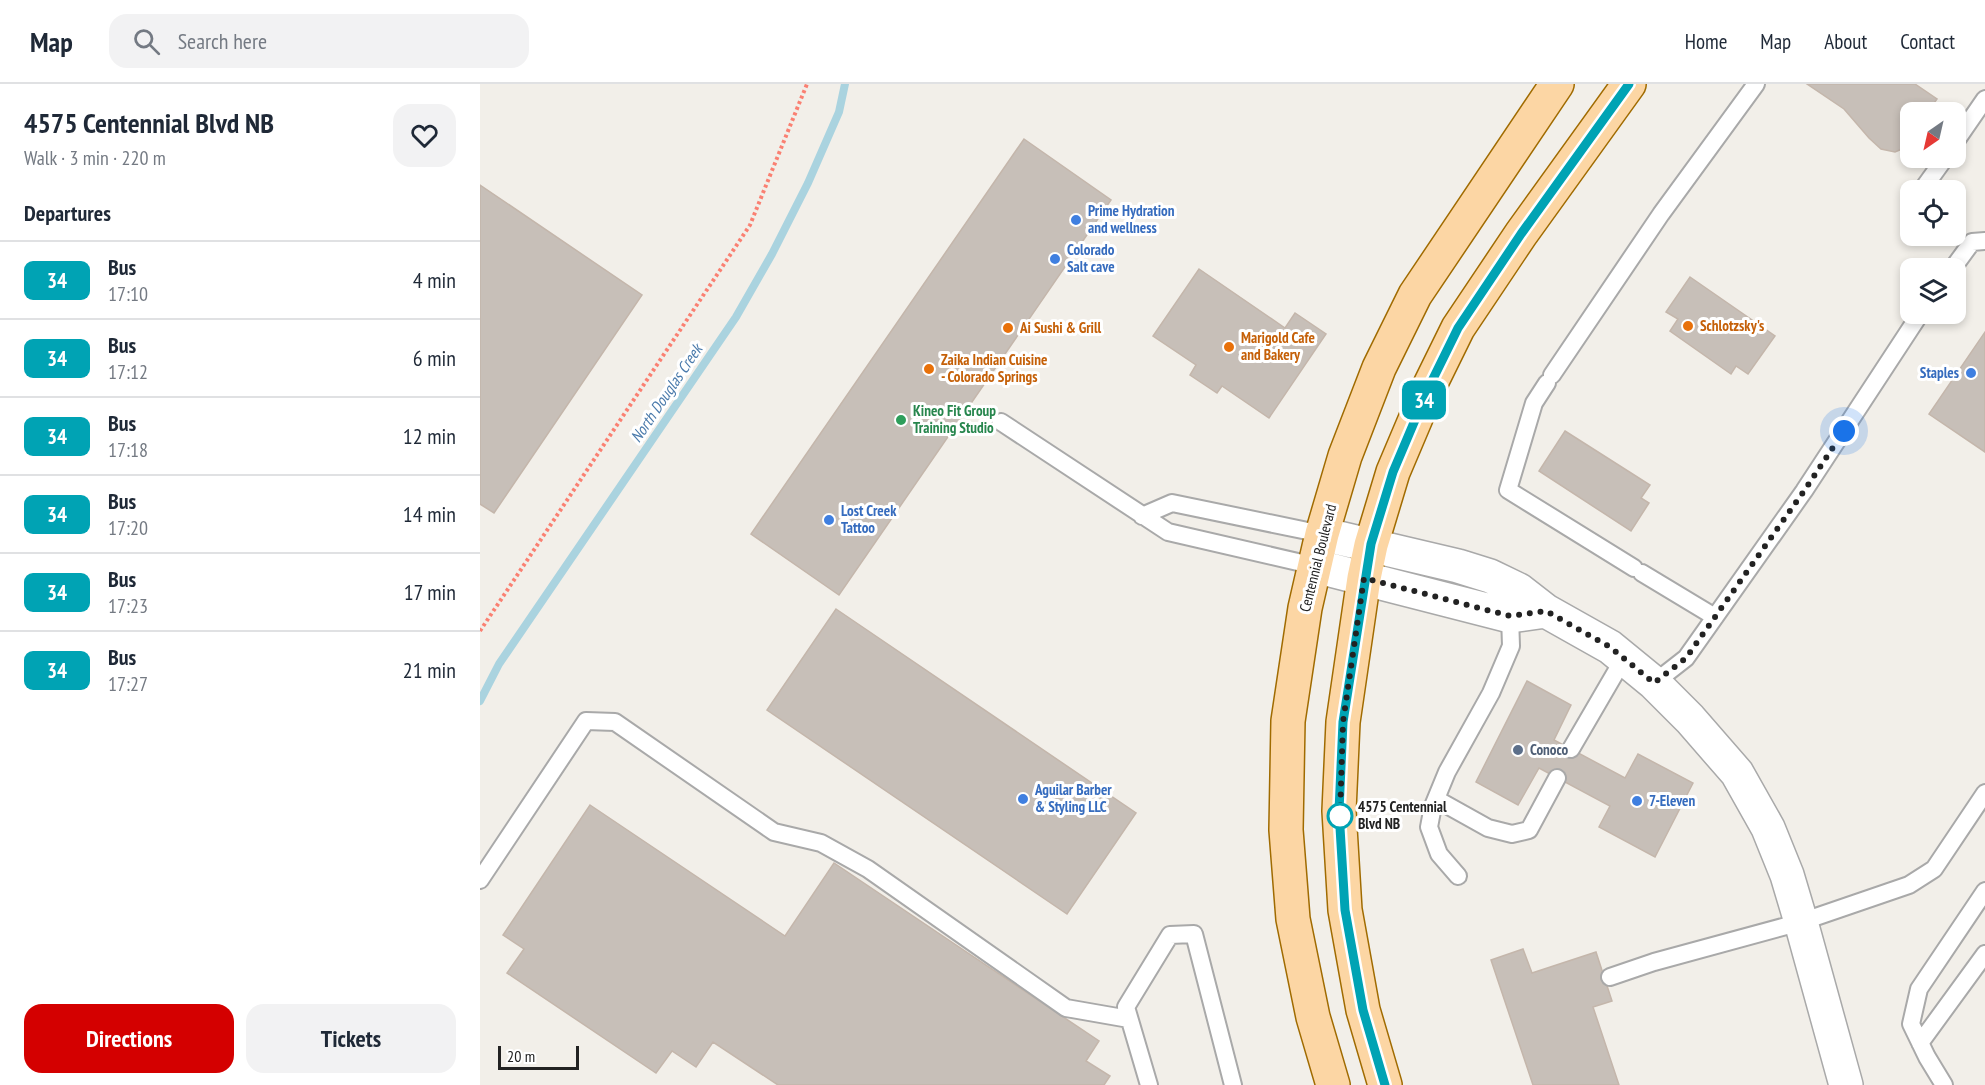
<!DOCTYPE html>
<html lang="en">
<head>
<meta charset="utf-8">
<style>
	:root { --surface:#fff; --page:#f2f2f3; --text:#1f2937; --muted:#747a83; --line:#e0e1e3; --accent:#d40000 }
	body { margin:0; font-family:"PT Sans Narrow",sans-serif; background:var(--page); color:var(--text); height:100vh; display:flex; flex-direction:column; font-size:22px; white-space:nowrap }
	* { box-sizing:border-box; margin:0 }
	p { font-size:20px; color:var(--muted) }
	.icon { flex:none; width:33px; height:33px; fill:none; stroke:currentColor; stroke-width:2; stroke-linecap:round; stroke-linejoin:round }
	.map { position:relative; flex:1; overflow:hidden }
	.panel { display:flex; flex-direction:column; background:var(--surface); width:480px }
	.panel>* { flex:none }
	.badge { padding:0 12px; border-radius:9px; font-size:21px; line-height:39px }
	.needle { width:39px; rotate:214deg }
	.fabs { position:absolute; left:1420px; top:18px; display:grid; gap:12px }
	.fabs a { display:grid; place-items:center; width:66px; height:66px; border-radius:12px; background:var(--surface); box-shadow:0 3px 9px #0003; font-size:30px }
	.scale { position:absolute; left:18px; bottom:15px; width:81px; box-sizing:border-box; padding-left:6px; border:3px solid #222; border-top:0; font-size:16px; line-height:21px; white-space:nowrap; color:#222; -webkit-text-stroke:4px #fff; paint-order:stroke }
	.you { position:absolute; width:30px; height:30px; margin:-15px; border:4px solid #fff; border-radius:50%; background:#1a73e8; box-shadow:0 0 0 9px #1a73e833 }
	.map>.badge { position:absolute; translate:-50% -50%; box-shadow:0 0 0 3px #fff }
	h2 { padding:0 24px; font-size:22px; line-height:54px }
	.round { display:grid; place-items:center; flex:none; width:63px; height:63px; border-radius:18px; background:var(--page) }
	.head { display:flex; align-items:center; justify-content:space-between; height:102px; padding:0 24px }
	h1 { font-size:28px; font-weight:700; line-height:45px }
	.action { display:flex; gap:12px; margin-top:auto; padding:12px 24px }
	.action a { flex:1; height:69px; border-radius:18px; background:var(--accent); color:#fff; font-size:24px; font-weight:700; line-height:69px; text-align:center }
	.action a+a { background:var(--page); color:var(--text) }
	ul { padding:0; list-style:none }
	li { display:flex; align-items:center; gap:18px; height:78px; padding:0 24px; border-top:2px solid var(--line) }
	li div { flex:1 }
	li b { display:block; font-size:22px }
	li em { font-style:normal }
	li .badge { min-width:66px; font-weight:700; text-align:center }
	header { display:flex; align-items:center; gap:36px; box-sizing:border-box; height:84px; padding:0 30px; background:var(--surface); border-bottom:2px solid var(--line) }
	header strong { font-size:28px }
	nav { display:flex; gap:33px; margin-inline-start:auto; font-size:21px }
	.search { width:420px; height:54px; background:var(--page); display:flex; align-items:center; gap:15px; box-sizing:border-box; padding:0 21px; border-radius:18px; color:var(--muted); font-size:22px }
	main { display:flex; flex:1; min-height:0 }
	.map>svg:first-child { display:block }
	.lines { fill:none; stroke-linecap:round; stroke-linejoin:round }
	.stream { stroke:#aad3df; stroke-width:8 }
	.building { fill:#c7bfb8; stroke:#c4b6ab; stroke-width:1.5 }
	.lane-casing { stroke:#a9a9a9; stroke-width:20 }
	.street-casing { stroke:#a9a9a9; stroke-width:36 }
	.primary-casing { stroke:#a06b00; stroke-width:36 }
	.path { stroke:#fa8072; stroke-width:4; stroke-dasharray:3 3; stroke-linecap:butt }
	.lane { stroke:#fff; stroke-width:16 }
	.street { stroke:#fff; stroke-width:33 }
	.primary { stroke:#fcd6a4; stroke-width:33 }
	.line-casing { stroke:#fff; stroke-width:14 }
	.line { stroke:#00a3b4; stroke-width:9 }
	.walk { stroke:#222; stroke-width:6; stroke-dasharray:0 10.8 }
	.shop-dot { fill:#3f7fe0; stroke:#fff; stroke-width:2 }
	.food-dot { fill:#e8710a; stroke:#fff; stroke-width:2 }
	.leisure-dot { fill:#2e9e5b; stroke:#fff; stroke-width:2 }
	.service-dot { fill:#5c6f8a; stroke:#fff; stroke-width:2 }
	.stop-dot { fill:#fff; stroke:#00a3b4; stroke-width:3 }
	.labels { text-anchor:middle; stroke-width:6; stroke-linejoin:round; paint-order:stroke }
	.shop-label { font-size:15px; font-weight:bold; fill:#366cbe; stroke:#fff; text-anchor:start }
	.food-label { font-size:15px; font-weight:bold; fill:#c56008; stroke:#fff; text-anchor:start }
	.leisure-label { font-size:15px; font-weight:bold; fill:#27864d; stroke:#fff; text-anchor:start }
	.street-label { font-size:15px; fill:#222; stroke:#fff }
	.service-label { font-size:15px; font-weight:bold; fill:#4e5e75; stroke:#fff; text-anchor:start }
	.stop-label { font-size:15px; font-weight:bold; fill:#222; stroke:#fff; text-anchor:start }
	.water-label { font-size:16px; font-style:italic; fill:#4a7aab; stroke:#fff }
</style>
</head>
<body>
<header>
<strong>Map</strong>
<div class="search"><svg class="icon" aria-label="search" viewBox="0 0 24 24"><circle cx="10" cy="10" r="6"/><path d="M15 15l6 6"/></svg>Search here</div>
<nav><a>Home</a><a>Map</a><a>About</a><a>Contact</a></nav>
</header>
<main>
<section class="panel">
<div class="head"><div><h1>4575 Centennial Blvd NB</h1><p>Walk · 3 min · 220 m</p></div><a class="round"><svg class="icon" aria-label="heart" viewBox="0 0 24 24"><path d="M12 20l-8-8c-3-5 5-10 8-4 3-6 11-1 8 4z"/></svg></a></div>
<h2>Departures</h2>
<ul>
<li><span class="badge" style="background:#00a3b4;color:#fff">34</span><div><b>Bus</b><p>17:10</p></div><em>4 min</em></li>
<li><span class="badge" style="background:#00a3b4;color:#fff">34</span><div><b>Bus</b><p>17:12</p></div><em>6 min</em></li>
<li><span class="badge" style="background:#00a3b4;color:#fff">34</span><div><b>Bus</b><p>17:18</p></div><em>12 min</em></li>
<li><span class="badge" style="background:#00a3b4;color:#fff">34</span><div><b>Bus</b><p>17:20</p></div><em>14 min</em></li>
<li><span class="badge" style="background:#00a3b4;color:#fff">34</span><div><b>Bus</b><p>17:23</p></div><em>17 min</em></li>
<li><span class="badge" style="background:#00a3b4;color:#fff">34</span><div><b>Bus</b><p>17:27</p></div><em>21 min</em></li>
</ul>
<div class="action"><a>Directions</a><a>Tickets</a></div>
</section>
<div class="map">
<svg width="1505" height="1001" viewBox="0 0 1505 1001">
	<rect width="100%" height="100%" fill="#f2efe9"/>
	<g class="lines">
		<path class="stream" d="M0,617l19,-37 237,-347 36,-63 36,-71 31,-71 6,-28"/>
	</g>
	<path class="building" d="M1327,0h108l22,15 -9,13h-17v28l-9,9 -7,3 -14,-3 -12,-11 -25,-29z
		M544,55l87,61 -272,395 -88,-61z
		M0,101l162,110 -148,218 -14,-9z
		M719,185l86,59 10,-15 31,21 -57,84 -47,-32 -5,7 -27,-18 6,-10 -43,-29z
		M1210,193l85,59 -27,38 -12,-8 -5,8 -61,-43 8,-12 -12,-7z
		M1505,248v120l-56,-38z
		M1085,347l85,54 -9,13 8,5 -18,28 -92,-60z
		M356,525l300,204 -69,101 -300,-204z
		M1047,597l44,24 -17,35 71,38 13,-24 55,29 -38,74 -56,-30 11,-21 -71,-38 -21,37 -42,-23z
		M110,721l195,131 49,-73 265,178 -13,20 24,15 -6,9h-326l-65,-43 -17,25 -24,-16 -16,22 -149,-100 17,-24 -21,-14z
		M1043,865l9,24 64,-21 16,49 -19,6 26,78h-86l-42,-125z"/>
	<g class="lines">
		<defs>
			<path id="lane" d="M1476,57l29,-42
				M1442,106l23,-32
				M1473,184l19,-26 13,-1
				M1072,291l109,-161 95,-130
				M1067,299l-13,20 -26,87 126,78
				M521,338l167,110 147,34
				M662,432l30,-13 150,31
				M1162,489l73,44
				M1174,599l32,-25 118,-167 116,-177
				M1091,665l53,-91
				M956,715l52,29 24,6 17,-4 28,-52
				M978,792l-19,-22 -10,-27 4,-21 14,-34 44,-79 20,-47 -1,-30
				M0,796l106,-159 29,1 159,110 47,11 47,26 198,139 63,11
				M1130,893l44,-15 147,-40 108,-37 25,-16 51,-76
				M1440,959l65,-89
				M669,1001l-23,-78 44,-72 24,-1 39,151
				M1464,1001l-17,-28 -16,-33 8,-35 66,-98"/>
			<path id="street" d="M842,450l136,32 32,10 29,14 27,21 64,36 44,36 36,36 47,54 31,55 19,47 14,47 45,163
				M835,482l195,50 36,-5"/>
			<path id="primary" d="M853,1001l-20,-68 -20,-98 -7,-89 2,-109 17,-113 17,-74 23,-78 34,-88 36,-73 142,-211
				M905,1001l-22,-75 -18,-100 -6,-99 4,-89 21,-144 7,-33 22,-73 36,-85 29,-59 63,-94 108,-150"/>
		</defs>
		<use href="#lane" class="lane-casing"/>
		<use href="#street" class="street-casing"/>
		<use href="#primary" class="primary-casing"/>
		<path class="path" d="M0,547l270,-406 57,-141"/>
		<use href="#lane" class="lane"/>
		<use href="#street" class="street"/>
		<use href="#primary" class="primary"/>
	</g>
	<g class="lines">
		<defs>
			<path id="line" d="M905,1001l-22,-75 -18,-100 -6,-99 4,-89 28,-178 22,-72 36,-85 29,-59 63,-94 108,-150"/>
		</defs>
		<use href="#line" class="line-casing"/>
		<use href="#line" class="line"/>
		<path class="walk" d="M860,732l3,-94 21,-144 146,38 36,-5 64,36 44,36 32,-25 118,-167 40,-60"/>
	</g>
	<g class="shop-dot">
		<circle cx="596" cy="136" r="6"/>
		<circle cx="575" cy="175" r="6"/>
		<circle cx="1491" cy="289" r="6"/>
		<circle cx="349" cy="436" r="6"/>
		<circle cx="543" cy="715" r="6"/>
		<circle cx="1157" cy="717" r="6"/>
	</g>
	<g class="food-dot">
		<circle cx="1208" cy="242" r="6"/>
		<circle cx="528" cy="244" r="6"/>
		<circle cx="749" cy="263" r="6"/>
		<circle cx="449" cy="285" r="6"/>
	</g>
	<circle class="leisure-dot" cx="421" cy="336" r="6"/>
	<circle class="service-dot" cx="1038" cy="666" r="6"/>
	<circle class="stop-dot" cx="860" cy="732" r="12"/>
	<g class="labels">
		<g class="shop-label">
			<text x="608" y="132">Prime Hydration<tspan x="608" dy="17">and wellness</tspan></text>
			<text x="587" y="171">Colorado<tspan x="587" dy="17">Salt cave</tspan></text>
			<text x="1479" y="294" text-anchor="end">Staples</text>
			<text x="361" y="432">Lost Creek<tspan x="361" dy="17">Tattoo</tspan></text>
			<text x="555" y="711">Aguilar Barber<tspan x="555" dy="17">&amp; Styling LLC</tspan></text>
			<text x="1169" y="722">7-Eleven</text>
		</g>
		<g class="food-label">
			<text x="1220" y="247">Schlotzsky's</text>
			<text x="540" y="249">Ai Sushi &amp; Grill</text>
			<text x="761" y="259">Marigold Cafe<tspan x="761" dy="17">and Bakery</tspan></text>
			<text x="461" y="281">Zaika Indian Cuisine<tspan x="461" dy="17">- Colorado Springs</tspan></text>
		</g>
		<g class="leisure-label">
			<text x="433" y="332">Kineo Fit Group<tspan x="433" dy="17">Training Studio</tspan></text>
		</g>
		<g class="street-label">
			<text transform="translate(838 474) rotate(-76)" y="5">Centennial Boulevard</text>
		</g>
		<g class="service-label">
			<text x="1050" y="671">Conoco</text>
		</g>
		<g class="stop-label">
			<text x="878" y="728">4575 Centennial<tspan x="878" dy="17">Blvd NB</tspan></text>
		</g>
		<g class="water-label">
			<text transform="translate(186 309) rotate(-56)" y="6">North Douglas Creek</text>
		</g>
	</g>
</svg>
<div class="fabs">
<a><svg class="needle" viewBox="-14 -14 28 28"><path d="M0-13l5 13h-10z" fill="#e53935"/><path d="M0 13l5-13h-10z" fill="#747a83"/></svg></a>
<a><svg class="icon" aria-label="locate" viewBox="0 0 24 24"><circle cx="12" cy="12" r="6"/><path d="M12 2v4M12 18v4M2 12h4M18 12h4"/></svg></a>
<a><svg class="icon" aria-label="layers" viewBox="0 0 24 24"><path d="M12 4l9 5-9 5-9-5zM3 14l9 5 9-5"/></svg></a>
</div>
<div class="scale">20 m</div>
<div class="you" style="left:1364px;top:347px"></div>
<b class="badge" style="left:944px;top:316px;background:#00a3b4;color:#fff">34</b>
</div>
</main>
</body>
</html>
